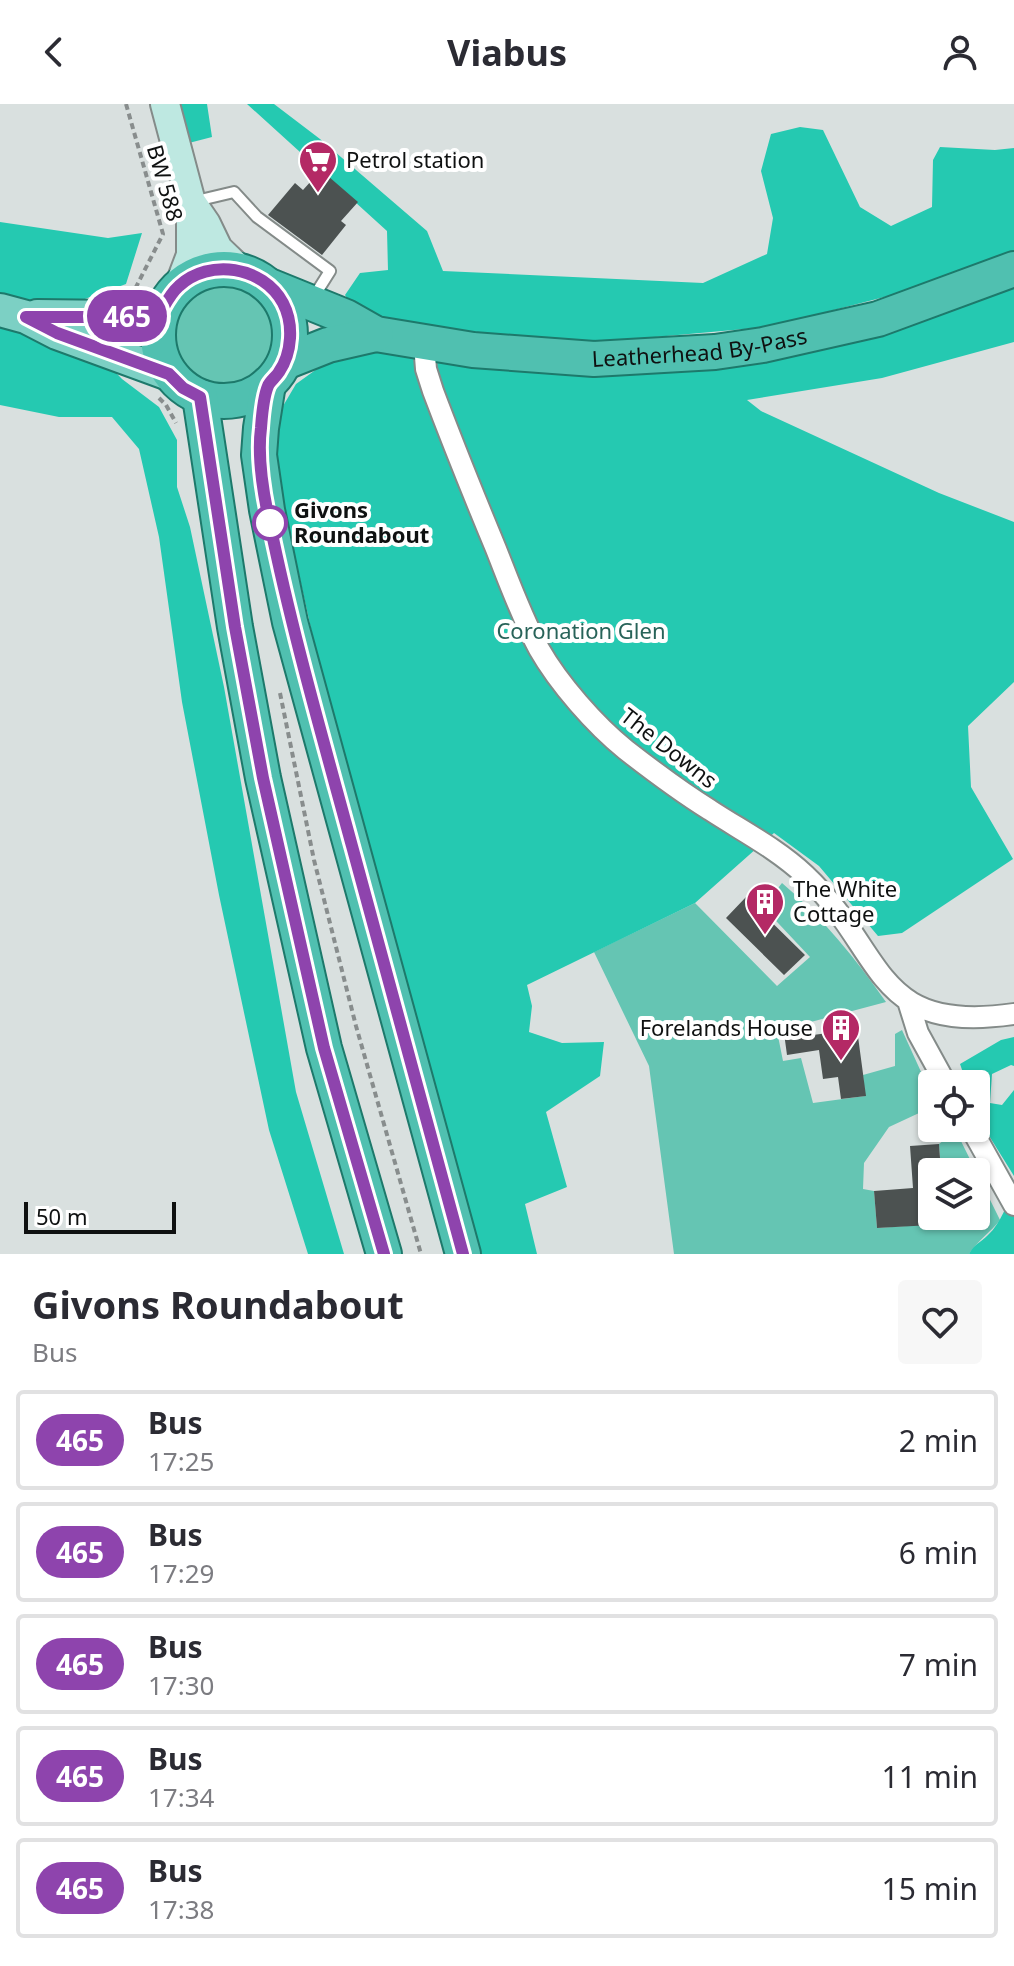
<!DOCTYPE html>
<html lang="en">
<head>
<meta charset="utf-8">
<style>
	:root { --surface:#fff; --page:#f7f7f7; --text:#2b2b33; --muted:#7c7c81; --line:#e1e1e2 }
	body { margin:0; font-family:"Noto Sans",sans-serif; background:var(--page); color:var(--text); height:100vh; display:flex; flex-direction:column; font-size:30px; white-space:nowrap }
	* { box-sizing:border-box; margin:0 }
	p { font-size:26px; color:var(--muted) }
	.icon { flex:none; width:44px; height:44px; fill:none; stroke:currentColor; stroke-width:2; stroke-linecap:round; stroke-linejoin:round }
	.map { position:relative; height:1150px; overflow:hidden }
	.panel { display:flex; flex-direction:column; background:var(--surface); flex:1 }
	.panel>* { flex:none }
	.badge { padding:0 16px; border-radius:26px; font-size:28px; line-height:52px }
	.fabs { position:absolute; left:918px; top:966px; display:grid; gap:16px }
	.fabs a { display:grid; place-items:center; width:72px; height:72px; border-radius:8px; background:var(--surface); box-shadow:0 2px 6px #0004; font-size:40px }
	.scale { position:absolute; left:24px; bottom:20px; width:152px; box-sizing:border-box; padding-left:8px; border:4px solid #0f1111; border-top:0; font-size:22px; line-height:28px; white-space:nowrap; color:#0f1111; -webkit-text-stroke:6px #fff; paint-order:stroke }
	.map>.badge { position:absolute; translate:-50% -50%; box-shadow:0 0 0 4px #fff }
	.round { display:grid; place-items:center; flex:none; width:84px; height:84px; border-radius:8px; background:var(--page) }
	.overview { display:flex; align-items:center; justify-content:space-between; height:136px; padding:0 32px }
	h1 { font-size:38px; font-weight:700; line-height:60px }
	ul { padding:0; list-style:none }
	li { display:flex; align-items:center; gap:24px; height:100px; margin:0 16px 12px; padding:0 16px; border:4px solid var(--line); border-radius:8px }
	li div { flex:1 }
	li b { display:block; font-size:30px }
	li em { font-style:normal }
	li .badge { min-width:88px; font-weight:700; text-align:center }
	header { display:flex; justify-content:space-between; align-items:center; height:104px; padding:0 32px; background:var(--surface); font-size:36px; font-weight:700 }
	.map>svg:first-child { display:block }
	.green { fill:#65c5b3 }
	.forest { fill:#25c9b1 }
	.building { fill:#4c5251 }
	.lines { fill:none; stroke-linecap:round; stroke-linejoin:round }
	.service-casing { stroke:#848b89; stroke-width:14 }
	.minor-casing { stroke:#848b89; stroke-width:24 }
	.secondary-casing { stroke:#848b89; stroke-width:32 }
	.primary-casing { stroke:#1d796b; stroke-width:36 }
	.trunk-casing { stroke:#1d796b; stroke-width:38 }
	.path { stroke:#888d8d; stroke-width:4; stroke-dasharray:6 4; stroke-linecap:butt }
	.service { stroke:#fff; stroke-width:10 }
	.minor { stroke:#fff; stroke-width:20 }
	.secondary { stroke:#bee8e1; stroke-width:28 }
	.primary { stroke:#7cd0c4; stroke-width:32 }
	.trunk { stroke:#50c0b0; stroke-width:34 }
	.line-casing { stroke:#fff; stroke-width:18 }
	.line { stroke:#8e44ad; stroke-width:12 }
	.stop-dot { fill:#fff; stroke:#8e44ad; stroke-width:4 }
	.labels { text-anchor:middle; stroke-width:8; stroke-linejoin:round; paint-order:stroke }
	.poi-label { font-size:22px; fill:#0f1111; stroke:#fff; text-anchor:start }
	.street-label { font-size:22px; fill:#0f1111; stroke:#fff }
	.stop-label { font-size:22px; font-weight:bold; fill:#0f1111; stroke:#fff; text-anchor:start }
	.park-label { font-size:22px; fill:#286359; stroke:#fff }
</style>
</head>
<body>
<header><svg class="icon" aria-label="back" viewBox="0 0 24 24"><path d="M15 5l-7 7 7 7"/></svg>Viabus<svg class="icon" aria-label="person" viewBox="0 0 24 24"><circle cx="12" cy="8" r="4"/><path d="M4 21q1-7 8-7t8 7"/></svg></header>
<div class="map">
<svg width="1014" height="1150" viewBox="0 0 1014 1150">
	<rect width="100%" height="100%" fill="#d9e0df"/>
	<path class="green" d="M172 231a50 50 0 1 1 100 0a50 50 0 1 1-100 0Z
		M782,779c41,35 73,75 104,119l-109,29 6,30 18,-3 12,45 52,-7 -2,-21 32,-9v-32l7,-4 30,66v11l-43,20 -25,36 -1,26 11,2 3,37 60,-4v-8h39v-44h-35l-2,-28 17,-13 44,89c-10,13 -23,21 -31,34h-295l-25,-188 -55,-114 101,-49 82,83 33,-29 -47,-50z"/>
	<path class="forest" d="M174,0h33l5,33 -27,7z
		M247,0h27l46,35 107,92 16,40 260,12 64,-29 6,-36 -12,-47 10,-37 29,-7 23,3 37,77 31,19 41,-19 1,-47 7,-13 55,3 19,-2v103l-118,43 -128,33 -157,14 -119,1 -83,-10 -55,-23 -9,-14 15,-22 28,-3 -1,-39z
		M0,118l108,16 34,-5 -16,51 -44,16 11,49 29,30 37,28 18,33v47l13,40 34,160 72,405 48,162h-36l-39,-124 -50,-235 -37,-193 -23,-165 -20,-88 -27,-32h-53l-59,-12z
		M1014,176v62l-132,36 -135,22 14,11 178,82 75,29v160l-46,44 3,61 42,72 -111,74 -24,3 -59,-70 -45,-33 -79,70 -168,82 5,21 -3,26 33,11 42,-1 -4,34 -54,36 21,75 -42,17 12,50h-58l-137,-486 -68,-306 9,-56 13,-22 32,-23 38,-10 139,18 108,-1z
		M1014,933v29l-3,-1 -19,9 -2,29 12,2 12,-15v86l-36,-58 -2,-34h-9l-7,-20 41,-24z
		M1014,1084v66h-45c5,-10 11,-11 19,-19 13,-12 19,-31 26,-47z"/>
	<path class="building" d="M321,66l37,32 -17,19 5,4 -24,30 -54,-40 27,-32 8,7z
		M746,793l59,58 -21,20 -58,-57z
		M812,924l1,7 44,-6 9,67 -25,3 -3,-22 -15,2 -4,-29 -32,5 -3,-22z
		M939,1040l2,28h-9v53l-55,3 -3,-37 39,-3 -3,-42z"/>
	<g class="lines">
		<defs>
			<path id="service" d="M196,97l38,-9 23,25 73,54 -17,27"/>
			<path id="minor" d="M424,240l2,25 7,22c20,53 41,105 63,158 13,33 26,69 43,100 20,35 56,76 87,101 27,21 55,42 84,60 32,21 66,38 95,65 81,76 66,160 209,139
				M908,897l10,32 28,51
				M971,1024l43,77"/>
			<path id="secondary" d="M165,0l26,98v53l-11,29
				M191,98l15,22 12,25 22,21"/>
			<path id="primary" d="M0,206l26,7 31,16 112,41
				M37,212l83,1 42,-7"/>
			<g id="trunk">
				<circle cx="224" cy="231" r="66"/>
				<path id="s1" d="M272,183l74,30 30,17 97,16 121,9 121,-7 48,-7 115,-26 136,-50"/>
				<path d="M285,258l43,-17 48,-11"/>
				<path d="M268,280l-7,44 -2,27 8,55 23,112 173,632"/>
				<path d="M200,293l35,230 28,151 61,270 60,206"/>
			</g>
		</defs>
		<use href="#service" class="service-casing"/>
		<use href="#minor" class="minor-casing"/>
		<use href="#secondary" class="secondary-casing"/>
		<use href="#primary" class="primary-casing"/>
		<use href="#trunk" class="trunk-casing"/>
		<path class="path" d="M126,0l37,130 -29,57
			M159,294l7,7 10,18
			M280,589l34,167 42,166 65,228"/>
		<use href="#service" class="service"/>
		<use href="#minor" class="minor"/>
		<use href="#secondary" class="secondary"/>
		<use href="#primary" class="primary"/>
		<use href="#trunk" class="trunk"/>
	</g>
	<g class="lines">
		<defs>
			<path id="line" d="M384,1150l-60,-206 -61,-270 -28,-151 -35,-230 -17,-9 -14,-14 -112,-41 -31,-16h94l42,-7c5,-9 9,-17 17,-24 30,-28 84,-20 104,17 11,21 9,50 -4,69 -3,5 -9,9 -11,14 -5,12 -6,29 -7,42 -4,31 2,65 9,96 22,108 53,215 82,322 37,136 74,272 111,408"/>
		</defs>
		<use href="#line" class="line-casing"/>
		<use href="#line" class="line"/>
	</g>
	<defs>
		<symbol id="supermarket-pin" viewBox="-11 -11 22 30"><path d="M0 17L-7.5 6A9.5 9.5 0 1 1 7.5 6Z" fill="#b42965" stroke="#fff"/><path d="M-6-5.5h2.5l.6 2H6L4.5 2H-2.5L-4.4-4H-6ZM-1.5 3.2a1.3 1.3 0 1 0 .1 0ZM3 3.2a1.3 1.3 0 1 0 .1 0Z" fill="#fff"/></symbol>
		<symbol id="building-pin" viewBox="-11 -11 22 30"><path d="M0 17L-7.5 6A9.5 9.5 0 1 1 7.5 6Z" fill="#b42965" stroke="#fff"/><path d="M-4-6H4V6H1V3H-1V6H-4ZM-2.5-4.3h1.7v1.8h-1.7ZM.8-4.3h1.7v1.8H.8ZM-2.5-1h1.7V.8h-1.7ZM.8-1h1.7V.8H.8Z" fill="#fff"/></symbol>
	</defs>
	<g fill-rule="evenodd">
		<use href="#supermarket-pin" x="296" y="34" width="44" height="60"/>
		<use href="#building-pin" x="743" y="776" width="44" height="60"/>
		<use href="#building-pin" x="819" y="902" width="44" height="60"/>
	</g>
	<circle class="stop-dot" cx="270" cy="419" r="16"/>
	<g class="labels">
		<g class="poi-label">
			<text x="346" y="64">Petrol station</text>
			<text x="793" y="793">The White<tspan x="793" dy="25">Cottage</tspan></text>
			<text x="813" y="932" text-anchor="end">Forelands House</text>
		</g>
		<g class="street-label">
			<text transform="translate(165 79) rotate(74)" y="8">BW 588</text>
			<text dy="8" stroke="none"><textPath href="#s1" startOffset="440">Leatherhead By-Pass</textPath></text>
			<text transform="translate(669 644) rotate(38)" y="8">The Downs</text>
		</g>
		<g class="stop-label">
			<text x="294" y="414">Givons<tspan x="294" dy="25">Roundabout</tspan></text>
		</g>
		<g class="park-label">
			<text x="581" y="535">Coronation Glen</text>
		</g>
	</g>
</svg>
<div class="fabs">
<a><svg class="icon" aria-label="locate" viewBox="0 0 24 24"><circle cx="12" cy="12" r="6"/><path d="M12 2v4M12 18v4M2 12h4M18 12h4"/></svg></a>
<a><svg class="icon" aria-label="layers" viewBox="0 0 24 24"><path d="M12 4l9 5-9 5-9-5zM3 14l9 5 9-5"/></svg></a>
</div>
<div class="scale">50 m</div>
<b class="badge" style="left:127px;top:212px;background:#8e44ad;color:#fff">465</b>
</div>
<section class="panel">
<div class="overview"><div><h1>Givons Roundabout</h1><p>Bus</p></div><a class="round"><svg class="icon" aria-label="heart" viewBox="0 0 24 24"><path d="M12 20l-8-8c-3-5 5-10 8-4 3-6 11-1 8 4z"/></svg></a></div>
<ul>
<li><span class="badge" style="background:#8e44ad;color:#fff">465</span><div><b>Bus</b><p>17:25</p></div><em>2 min</em></li>
<li><span class="badge" style="background:#8e44ad;color:#fff">465</span><div><b>Bus</b><p>17:29</p></div><em>6 min</em></li>
<li><span class="badge" style="background:#8e44ad;color:#fff">465</span><div><b>Bus</b><p>17:30</p></div><em>7 min</em></li>
<li><span class="badge" style="background:#8e44ad;color:#fff">465</span><div><b>Bus</b><p>17:34</p></div><em>11 min</em></li>
<li><span class="badge" style="background:#8e44ad;color:#fff">465</span><div><b>Bus</b><p>17:38</p></div><em>15 min</em></li>
</ul>
</section>
</body>
</html>
